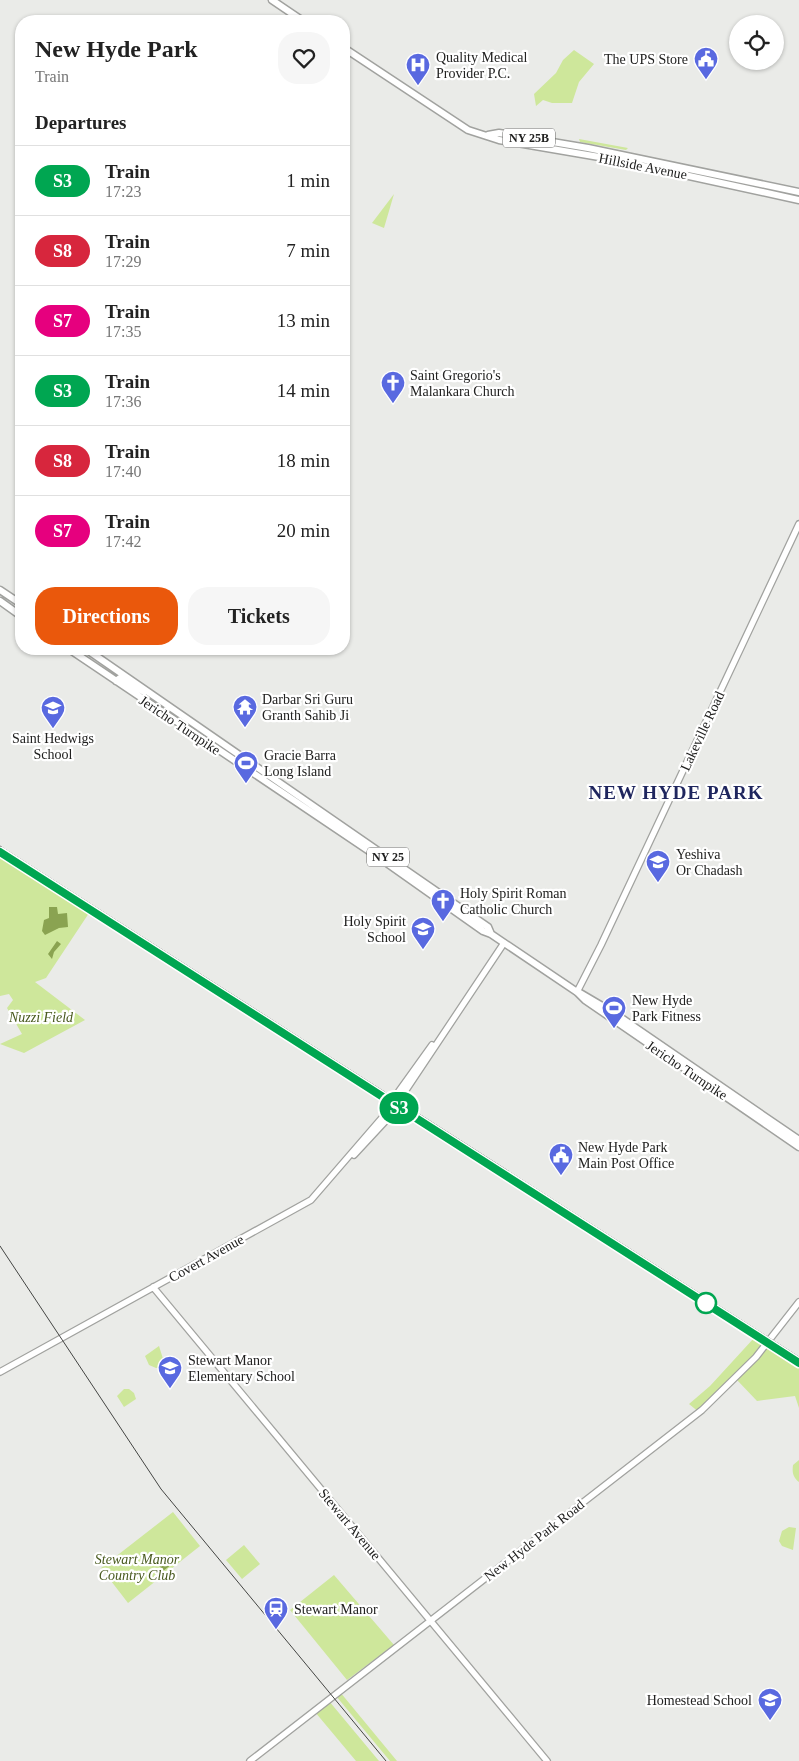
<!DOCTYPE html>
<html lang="en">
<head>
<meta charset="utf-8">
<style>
	:root { --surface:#fff; --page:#f6f6f6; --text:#222; --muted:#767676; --line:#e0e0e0; --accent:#ea580c }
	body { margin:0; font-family:Georgia,serif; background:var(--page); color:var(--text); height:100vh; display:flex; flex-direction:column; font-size:19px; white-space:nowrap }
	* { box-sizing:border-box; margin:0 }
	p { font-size:16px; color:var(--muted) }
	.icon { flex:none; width:28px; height:28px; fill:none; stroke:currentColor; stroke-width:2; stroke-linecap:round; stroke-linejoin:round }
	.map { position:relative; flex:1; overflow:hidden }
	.sheet { position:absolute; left:15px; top:15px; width:335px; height:640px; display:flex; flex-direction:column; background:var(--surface); border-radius:20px; box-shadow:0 1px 4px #0004 }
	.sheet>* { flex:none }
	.badge { padding:0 10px; border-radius:16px; font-size:18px; line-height:32px }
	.controls { position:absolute; left:729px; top:15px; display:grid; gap:10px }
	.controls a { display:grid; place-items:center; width:55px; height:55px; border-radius:50%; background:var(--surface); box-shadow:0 1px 4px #0004; font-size:25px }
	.map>.badge { position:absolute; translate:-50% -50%; box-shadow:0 0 0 2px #fff }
	h2 { padding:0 20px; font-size:19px; line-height:45px }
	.round { display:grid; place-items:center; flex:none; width:52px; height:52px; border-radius:20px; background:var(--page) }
	.head { display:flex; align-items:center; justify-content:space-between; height:85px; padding:0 20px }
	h1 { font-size:24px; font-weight:600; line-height:38px }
	.button { display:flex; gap:10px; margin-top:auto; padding:10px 20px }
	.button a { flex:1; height:58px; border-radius:20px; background:var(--accent); color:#fff; font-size:20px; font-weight:600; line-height:58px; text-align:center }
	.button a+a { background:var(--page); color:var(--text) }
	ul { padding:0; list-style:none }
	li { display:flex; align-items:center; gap:15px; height:70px; padding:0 20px; border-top:1px solid var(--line) }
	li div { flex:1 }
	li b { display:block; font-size:19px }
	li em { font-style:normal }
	li .badge { min-width:55px; font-weight:700; text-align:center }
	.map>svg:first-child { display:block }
	.green { fill:#cee79b }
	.water { fill:#8aa351 }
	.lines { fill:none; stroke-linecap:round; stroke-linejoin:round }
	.secondary-casing { stroke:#a1a29f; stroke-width:8 }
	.primary-casing { stroke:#a1a29f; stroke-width:9 }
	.secondary { stroke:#fff; stroke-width:5.5 }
	.primary { stroke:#fff; stroke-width:6 }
	.rail { stroke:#444543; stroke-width:1 }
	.line-casing { stroke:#fff; stroke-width:11 }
	.line { stroke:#00a651; stroke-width:8 }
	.stop-dot { fill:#fff; stroke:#00a651; stroke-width:2.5 }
	.labels { text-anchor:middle; stroke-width:4.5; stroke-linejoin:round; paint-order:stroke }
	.shield { fill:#fff; stroke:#646463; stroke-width:1 }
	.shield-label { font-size:12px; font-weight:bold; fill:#212120 }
	.poi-label { font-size:14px; fill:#212120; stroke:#fff; text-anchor:start }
	.street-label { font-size:14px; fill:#212120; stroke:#fff }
	.park-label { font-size:14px; font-style:italic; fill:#48591e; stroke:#fff }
	.district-label { font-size:19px; font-weight:bold; letter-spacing:1px; fill:#1f265e; stroke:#fff }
</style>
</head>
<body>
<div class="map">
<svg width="799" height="1761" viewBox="0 0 799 1761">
	<rect width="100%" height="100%" fill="#eaebe8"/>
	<path class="green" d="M574,50l20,14 -15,18 -7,21h-20l-9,-3 -7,6 -2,-12 22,-21 7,-13z
		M579,139l49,9 -2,2 -46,-8z
		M394,194l-10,34 -12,-5z
		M0,856l89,57 -43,65 -11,4 50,38 -61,33 -24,-9 22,-10 -15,-26 6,-8 -4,-6 -9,2z
		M754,1338l45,28v42l-4,-12 -38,5 -20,-21 -37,33 -11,-9 21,-18z
		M159,1346l5,16 -3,5 -5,1 -7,-3 -4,-9z
		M124,1389h5l5,4 2,6 -12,8 -7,-11z
		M799,1460v22c-6,-5 -7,-9 -6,-17z
		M173,1512l27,34 -72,57 -27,-35z
		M789,1527l7,1 -3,22 -11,-4 -3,-5 3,-10z
		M244,1545l16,19 -18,15 -16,-19z
		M334,1575l60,70 -47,35 -57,-70z
		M340,1692l57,69h-7l-54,-65z
		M329,1701l50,60h-23l-41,-49z"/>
	<path class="water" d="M49,907h8l1,7 9,-1 1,14 -9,1 -14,7 -3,-4 2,-11 5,-2z
		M57,941l4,3 -7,8 -2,7 -4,-5z
		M171,1554l5,7 -13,10 -5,-7z"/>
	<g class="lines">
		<defs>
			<path id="secondary" d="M577,992l24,-47 198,-421
				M406,1090l98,-147
				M399,1091l33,-46
				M398,1099l3,-4
				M391,1107l1,-1
				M354,1155l39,-42
				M153,1287l394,474
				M0,1372l311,-172 76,-88
				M250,1761l452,-351 54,-53 43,-55"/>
			<path id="primary" d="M272,0l31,21
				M344,48l124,82 31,10 112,19 188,41
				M488,135l11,-2 89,15 211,44
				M0,590l21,14
				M0,601l21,15
				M69,649l315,212 99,70 8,3 86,58 8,8 214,147
				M86,649l402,278 3,7
				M116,681l4,-3 24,14
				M580,993l34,20 185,127"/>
		</defs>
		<use href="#secondary" class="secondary-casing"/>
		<use href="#primary" class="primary-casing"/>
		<use href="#secondary" class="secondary"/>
		<use href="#primary" class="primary"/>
		<path class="rail" d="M0,846l799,511
			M0,1246l161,243 225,272"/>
	</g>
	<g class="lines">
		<defs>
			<path id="line" d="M0,852l799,511"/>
		</defs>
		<use href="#line" class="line-casing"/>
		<use href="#line" class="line"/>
	</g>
	<defs>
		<symbol id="civic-pin" viewBox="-11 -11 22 30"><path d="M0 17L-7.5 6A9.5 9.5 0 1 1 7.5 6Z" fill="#5969e0" stroke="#fff"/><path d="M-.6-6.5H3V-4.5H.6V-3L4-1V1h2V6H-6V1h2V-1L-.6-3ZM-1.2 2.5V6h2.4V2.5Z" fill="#fff"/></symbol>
		<symbol id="hospital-pin" viewBox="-11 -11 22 30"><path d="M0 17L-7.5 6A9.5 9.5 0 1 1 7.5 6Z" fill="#5969e0" stroke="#fff"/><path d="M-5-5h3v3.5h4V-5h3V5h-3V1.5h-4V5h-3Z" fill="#fff"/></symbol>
		<symbol id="church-pin" viewBox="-11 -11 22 30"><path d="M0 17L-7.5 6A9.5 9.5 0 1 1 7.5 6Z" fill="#5969e0" stroke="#fff"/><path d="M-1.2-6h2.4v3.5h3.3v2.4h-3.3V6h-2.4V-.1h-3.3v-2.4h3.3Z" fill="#fff"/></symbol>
		<symbol id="temple-pin" viewBox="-11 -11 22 30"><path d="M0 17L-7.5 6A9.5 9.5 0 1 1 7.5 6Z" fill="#5969e0" stroke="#fff"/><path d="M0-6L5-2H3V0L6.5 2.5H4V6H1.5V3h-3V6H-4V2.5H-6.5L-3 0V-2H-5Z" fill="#fff"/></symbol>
		<symbol id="school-pin" viewBox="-11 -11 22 30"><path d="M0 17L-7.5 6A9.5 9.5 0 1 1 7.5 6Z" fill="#5969e0" stroke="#fff"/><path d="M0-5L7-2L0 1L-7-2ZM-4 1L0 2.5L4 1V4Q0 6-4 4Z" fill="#fff"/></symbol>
		<symbol id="stadium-pin" viewBox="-11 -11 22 30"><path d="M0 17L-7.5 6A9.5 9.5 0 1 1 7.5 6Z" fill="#5969e0" stroke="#fff"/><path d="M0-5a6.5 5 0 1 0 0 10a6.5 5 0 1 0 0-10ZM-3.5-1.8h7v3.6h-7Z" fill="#fff"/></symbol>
		<symbol id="station-pin" viewBox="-11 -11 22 30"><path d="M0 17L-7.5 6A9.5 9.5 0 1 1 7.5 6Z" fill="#5969e0" stroke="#fff"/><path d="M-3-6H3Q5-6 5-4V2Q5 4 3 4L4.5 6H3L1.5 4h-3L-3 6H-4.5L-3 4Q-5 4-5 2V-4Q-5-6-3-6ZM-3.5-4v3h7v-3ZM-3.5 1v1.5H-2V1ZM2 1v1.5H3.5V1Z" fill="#fff"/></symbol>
	</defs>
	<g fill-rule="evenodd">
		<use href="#civic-pin" x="692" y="45" width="28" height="38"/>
		<use href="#hospital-pin" x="404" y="51" width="28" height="38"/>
		<use href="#church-pin" x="379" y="369" width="28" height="38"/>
		<use href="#temple-pin" x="231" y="693" width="28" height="38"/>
		<use href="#school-pin" x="39" y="694" width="28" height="38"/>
		<use href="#stadium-pin" x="232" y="749" width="28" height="38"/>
		<use href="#school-pin" x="644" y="848" width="28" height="38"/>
		<use href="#church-pin" x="429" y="887" width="28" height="38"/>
		<use href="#school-pin" x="409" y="915" width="28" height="38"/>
		<use href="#stadium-pin" x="600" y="994" width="28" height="38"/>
		<use href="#civic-pin" x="547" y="1141" width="28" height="38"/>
		<use href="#school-pin" x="156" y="1354" width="28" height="38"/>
		<use href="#station-pin" x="262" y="1595" width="28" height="38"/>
		<use href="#school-pin" x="756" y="1686" width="28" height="38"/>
	</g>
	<circle class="stop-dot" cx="706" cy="1303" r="10"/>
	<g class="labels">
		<g class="shield">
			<rect x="503" y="128.5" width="52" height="19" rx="4"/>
			<rect x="367" y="847.5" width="42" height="19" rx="4"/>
		</g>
		<g class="shield-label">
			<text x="529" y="142">NY 25B</text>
			<text x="388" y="861">NY 25</text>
		</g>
		<g class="poi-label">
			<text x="436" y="62">Quality Medical<tspan x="436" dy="16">Provider P.C.</tspan></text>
			<text x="688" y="64" text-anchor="end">The UPS Store</text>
			<text x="410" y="380">Saint Gregorio's<tspan x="410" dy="16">Malankara Church</tspan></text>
			<text x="262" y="704">Darbar Sri Guru<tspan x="262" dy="16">Granth Sahib Ji</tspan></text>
			<text x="53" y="743" text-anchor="middle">Saint Hedwigs<tspan x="53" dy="16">School</tspan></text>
			<text x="264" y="760">Gracie Barra<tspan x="264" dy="16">Long Island</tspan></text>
			<text x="676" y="859">Yeshiva<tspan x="676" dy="16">Or Chadash</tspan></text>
			<text x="460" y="898">Holy Spirit Roman<tspan x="460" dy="16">Catholic Church</tspan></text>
			<text x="406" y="926" text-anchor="end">Holy Spirit<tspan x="406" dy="16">School</tspan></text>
			<text x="632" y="1005">New Hyde<tspan x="632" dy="16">Park Fitness</tspan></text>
			<text x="578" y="1152">New Hyde Park<tspan x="578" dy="16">Main Post Office</tspan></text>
			<text x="188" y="1365">Stewart Manor<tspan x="188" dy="16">Elementary School</tspan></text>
			<text x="294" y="1614">Stewart Manor</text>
			<text x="752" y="1705" text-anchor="end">Homestead School</text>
		</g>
		<g class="street-label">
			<text transform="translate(643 166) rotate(11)" y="5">Hillside Avenue</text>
			<text transform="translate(180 725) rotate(34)" y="5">Jericho Turnpike</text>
			<text transform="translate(702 731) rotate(-65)" y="5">Lakeville Road</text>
			<text transform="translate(687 1070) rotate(34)" y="5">Jericho Turnpike</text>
			<text transform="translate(206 1258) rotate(-29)" y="5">Covert Avenue</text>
			<text transform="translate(350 1524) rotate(50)" y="5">Stewart Avenue</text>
			<text transform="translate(534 1540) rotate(-38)" y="5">New Hyde Park Road</text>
		</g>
		<g class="park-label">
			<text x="41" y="1022">Nuzzi Field</text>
			<text x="137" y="1564">Stewart Manor<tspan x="137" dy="16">Country Club</tspan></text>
		</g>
		<g class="district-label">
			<text x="676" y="799">NEW HYDE PARK</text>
		</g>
	</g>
</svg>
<div class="controls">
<a><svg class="icon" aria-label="locate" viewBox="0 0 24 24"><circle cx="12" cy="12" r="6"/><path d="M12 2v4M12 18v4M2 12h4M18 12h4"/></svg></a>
</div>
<b class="badge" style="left:399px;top:1108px;background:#00a651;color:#fff">S3</b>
<section class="sheet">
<div class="head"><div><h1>New Hyde Park</h1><p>Train</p></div><a class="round"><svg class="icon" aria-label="heart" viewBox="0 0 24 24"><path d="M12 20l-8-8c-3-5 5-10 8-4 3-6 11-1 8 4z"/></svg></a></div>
<h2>Departures</h2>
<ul>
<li><span class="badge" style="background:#00a651;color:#fff">S3</span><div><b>Train</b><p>17:23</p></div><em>1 min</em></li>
<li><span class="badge" style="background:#d7263d;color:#fff">S8</span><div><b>Train</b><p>17:29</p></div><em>7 min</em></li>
<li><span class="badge" style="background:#e6007e;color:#fff">S7</span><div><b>Train</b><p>17:35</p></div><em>13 min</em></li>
<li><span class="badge" style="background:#00a651;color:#fff">S3</span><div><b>Train</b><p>17:36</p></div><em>14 min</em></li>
<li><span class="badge" style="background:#d7263d;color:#fff">S8</span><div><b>Train</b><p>17:40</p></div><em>18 min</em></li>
<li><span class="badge" style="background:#e6007e;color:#fff">S7</span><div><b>Train</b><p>17:42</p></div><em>20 min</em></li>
</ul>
<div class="button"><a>Directions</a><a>Tickets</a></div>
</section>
</div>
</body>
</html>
